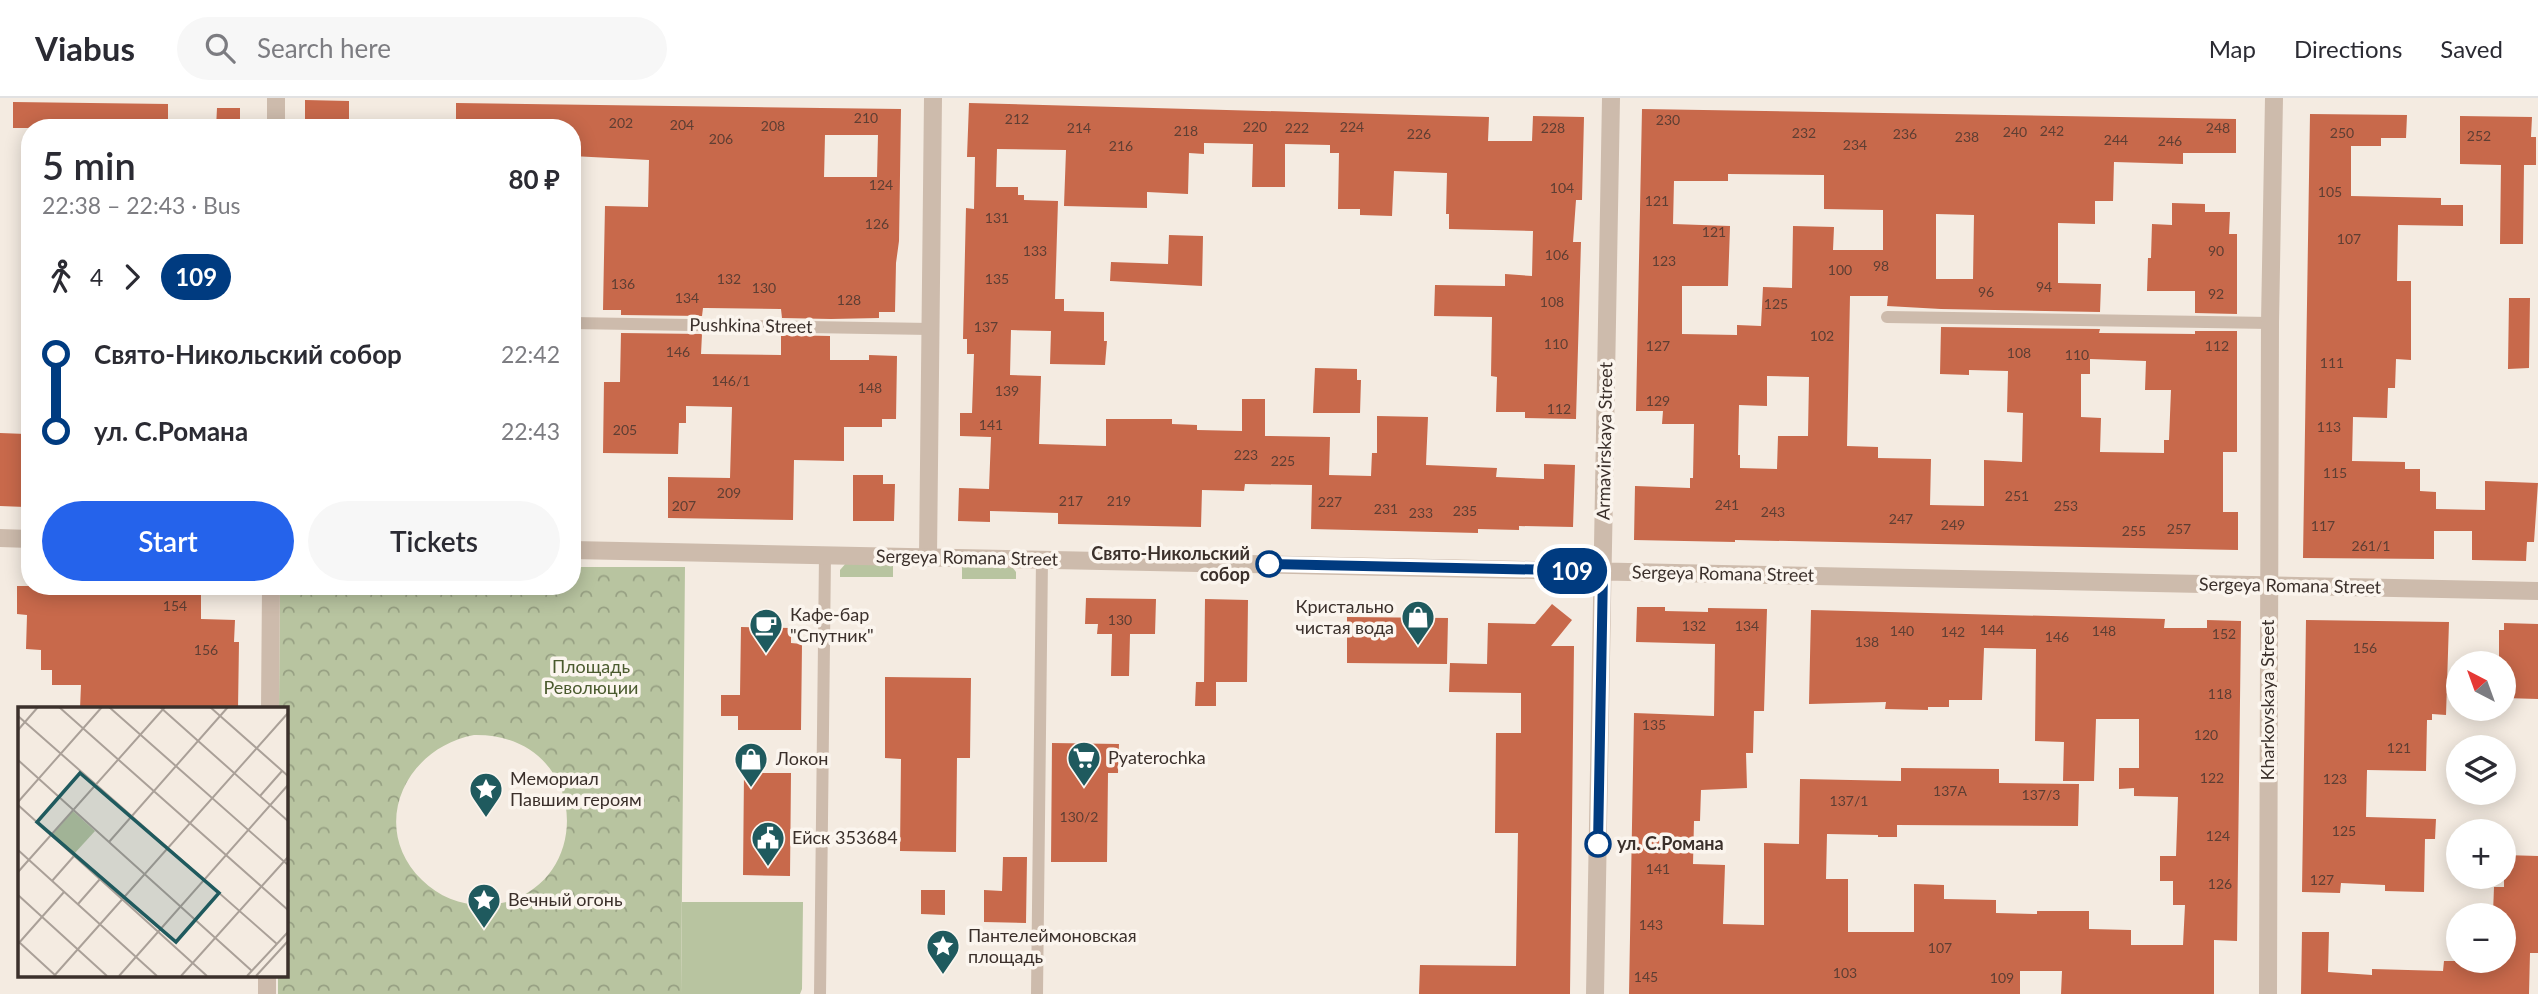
<!DOCTYPE html>
<html lang="en">
<head>
<meta charset="utf-8">
<style>
	:root { --surface:#fff; --page:#f7f7f7; --text:#2b2b33; --muted:#7c7c81; --line:#e1e1e2; --accent:#2563eb }
	body { margin:0; font-family:Lato,sans-serif; background:var(--page); color:var(--text); height:100vh; display:flex; flex-direction:column; font-size:26px; white-space:nowrap }
	* { box-sizing:border-box; margin:0 }
	p { font-size:23px; color:var(--muted) }
	.icon { flex:none; width:38px; height:38px; fill:none; stroke:currentColor; stroke-width:2; stroke-linecap:round; stroke-linejoin:round }
	.map { position:relative; flex:1; overflow:hidden }
	.panel { position:absolute; left:21px; top:21px; width:560px; height:476px; display:flex; flex-direction:column; background:var(--surface); border-radius:28px; box-shadow:0 4px 18px #0003 }
	.panel>* { flex:none }
	.badge { padding:0 14px; border-radius:23px; font-size:24px; line-height:46px }
	.needle { width:46px; rotate:319deg }
	.buttons { position:absolute; left:2446px; top:553px; display:grid; gap:14px }
	.buttons a { display:grid; place-items:center; width:70px; height:70px; border-radius:50%; background:var(--surface); box-shadow:0 4px 18px #0003; font-size:35px }
	.map>.badge { position:absolute; translate:-50% -50%; box-shadow:0 0 0 4px #fff }
	.legs { display:flex; align-items:center; gap:10px; height:77px; padding:0 21px; font-size:23px }
	.legs p { margin-inline-start:auto }
	.head { display:flex; align-items:center; justify-content:space-between; height:119px; padding:0 21px }
	h1 { font-size:38px; font-weight:600; line-height:52px }
	.primary-button { display:flex; gap:14px; margin-top:auto; padding:14px 21px }
	.primary-button a { flex:1; height:80px; border-radius:42px; background:var(--accent); color:#fff; font-size:28px; font-weight:600; line-height:80px; text-align:center }
	.primary-button a+a { background:var(--page); color:var(--text) }
	ul { padding:0 21px; list-style:none }
	li { display:flex; align-items:center; gap:24px; height:77px; font-size:26px }
	li i { display:grid; place-items:center; width:10px; height:100%; margin:0 9px; background:currentColor }
	li i::after { content:''; width:18px; height:18px; margin:-9px; border:5px solid; border-radius:50%; background:var(--surface) }
	li p { margin-inline-start:auto }
	li:first-child i { background:linear-gradient(#0000 50%,currentColor 0) }
	li:last-child i { background:linear-gradient(currentColor 50%,#0000 0) }
	header { display:flex; align-items:center; gap:42px; box-sizing:border-box; height:98px; padding:0 35px; background:var(--surface); border-bottom:2px solid var(--line) }
	header strong { font-size:33px }
	nav { display:flex; gap:38px; margin-inline-start:auto; font-size:24px }
	.search { width:490px; height:63px; background:var(--page); display:flex; align-items:center; gap:18px; box-sizing:border-box; padding:0 24px; border-radius:38px; color:var(--muted); font-size:26px }
	.map>svg:first-child { display:block }
	.grass { fill:#b8c4a0 }
	.park { fill:url(#park-crowns); fill-rule:evenodd }
	.building { fill:#c8694b; fill-rule:evenodd }
	.lines { fill:none; stroke-linecap:round; stroke-linejoin:round }
	.service { stroke:#cdbbac; stroke-width:12 }
	.minor { stroke:#cdbbac; stroke-width:18 }
	.tertiary { stroke:#cdbbac; stroke-width:18 }
	.line-1-casing { stroke:#fff; stroke-width:16 }
	.line-1 { stroke:#003b80; stroke-width:10 }
	.stop-1-dot { fill:#fff; stroke:#003b80; stroke-width:3.5 }
	.labels { text-anchor:middle; stroke-width:7; stroke-linejoin:round; paint-order:stroke }
	.number-label { font-size:14px; fill:#5e3e33 }
	.street-label { font-size:18px; fill:#3b302b; stroke:#fbf5ee }
	.stop-label { font-size:18px; font-weight:bold; fill:#3b302b; stroke:#fbf5ee; text-anchor:end }
	.poi-label { font-size:18px; fill:#3b302b; stroke:#fbf5ee; text-anchor:start }
	.park-label { font-size:18px; fill:#4a5a2e; stroke:#fbf5ee }
	.inset-road { fill:none; stroke:#aaa098; stroke-width:2 }
	.view { fill:#1f5a5e; fill-opacity:0.15; stroke:#1f5a5e; stroke-width:3.5 }
	.inset-edge { fill:none; stroke:#3b302b; stroke-width:3.5 }
</style>
</head>
<body>
<header>
<strong>Viabus</strong>
<div class="search"><svg class="icon" aria-label="search" viewBox="0 0 24 24"><circle cx="10" cy="10" r="6"/><path d="M15 15l6 6"/></svg>Search here</div>
<nav><a>Map</a><a>Directions</a><a>Saved</a></nav>
</header>
<div class="map">
<svg width="2538" height="896" viewBox="0 0 2538 896">
	<defs>
		<pattern id="park-crowns" width="20" height="18" patternUnits="userSpaceOnUse" patternTransform="scale(1.75)"><rect width="20" height="18" fill="#b8c4a0"/><path d="M2 6a3 3 0 1 1 6 0M12 15a3 3 0 1 1 6 0" fill="none" stroke="#97a083"/></pattern>
	</defs>
	<rect width="100%" height="100%" fill="#f4ebe1"/>
	<path class="grass" d="M847,464l46,1v14h-53v-7z
		M962,466l51,4 3,4v7h-54z
		M682,804h121l-1,87 -2,5h-119z"/>
	<path class="park" d="M572,469h113l-4,427h-403v-19h7v-266h-6l1,-123h292zM474,637c118,-2 124,158 16,170 -25,2 -50,-7 -68,-25 -54,-53 -17,-132 52,-145z"/>
	<path class="building" d="M305,2l44,1v27h-44z
		M13,4l155,2v19h-50v5h-105z
		M456,5l445,6 -2,132 -3,22 -1,49h-16v6l-48,1 -49,-1 -1,-9 -74,-1h-4l-1,8 -81,-1v-5h-18l2,-104 43,1 1,-47 -77,-4v-28h-116zM825,37h53l-1,42h-53z
		M969,5l520,14 -1,24h44l1,-25 51,1 -2,83h-6l-3,42h8l-5,177 -51,-1v-6h-29l1,-35 -6,-1 1,-59 -58,-1 1,-31 70,1v-12l27,2 1,-45 -84,-2v-15h-3l1,-41 -53,-2 -2,45 -32,-1v-6h-22l1,-56h-9v-8l-45,-1v43h-33l1,-43 -49,-1v11l-15,-1 -1,41 -41,-2v16l-83,-2 2,-56 -69,-1 -1,38h22v8h6v5l34,1 -3,98h9v12l40,1v29h3l-2,24 -55,-1 1,-33 -40,-1 -1,45 31,1 -2,68 67,2v-27h66v5l25,1v5l45,1v-32h23v37l65,1 -1,38 42,1 1,-23h5v-37l51,1 -2,48 71,3 -1,9 48,2v-15l31,1 -2,62 -54,-1v4l-41,-1v4l-167,-4 1,-44 -67,-1 -1,7 -42,-1 -1,37 -143,-3v-11l-68,-2v11l-32,-1 1,-33 30,1 2,-52 -31,-1v-23h12l2,-59h-7v-15h-4l3,-131 8,1 1,-52h-8z
		M217,10h23v20h-24z
		M1642,11l594,10v34h-53v11l-69,-2 -1,39h-18v23l-37,-1v60l43,1 -1,28 -159,-3 -54,-3 1,-10h-38l-3,150 31,1v11l53,1 -1,46 54,1v-46l38,2 1,-49 -16,-1 1,-41 -39,-1v5l-29,-1 1,-47 159,2 -1,4 96,1v-3h42v121h-14v60h15v38l-503,-10v2l-101,-2 1,-54 55,2v-10h3l1,-54h-32l1,-13h-27zM1728,76l96,1v34l59,1v40h-50l1,-23 -41,-1 -1,62 -29,-1 -2,39 -24,-1v10l-55,-1v-48h46l2,-60 -57,-2 1,-43h54zM1936,116l38,1 -1,64h-37zM2090,261l56,2 -1,29h26l-2,50h-5v13l-64,-1 1,-34 -20,-1v-43h9zM1767,278l42,1 -1,59h-30l-1,33 -37,-1v-13h-2l1,-50 28,1z
		M2310,16l97,1 -1,23h-25v8h-30v50l90,2v7h22v21l-65,-1 -1,56h14v79l-15,-1 -1,29h-7l-1,30 -34,-1 -1,44 53,1v7h15v22l16,1v17l49,1v-29l53,2 -4,59h-7l-1,19 -54,-1v-29h-38v28l-131,-1z
		M2460,18l72,1 -1,20h5v28h-12l-1,79h-23l1,-79 -41,-1z
		M2172,105l33,1v8h25l-1,22h8v80l-42,-1v-22h-48l1,-33h3l1,-34 20,1z
		M1169,137l34,1 -1,50 -92,-5 1,-19 57,2z
		M2509,200h21l-1,70 -21,1z
		M621,235l81,1 -1,20 80,1v-20l49,1v24h39v-5l28,1 -1,63h-14v8h-38v34l-50,-1 -1,60 -125,-2v-41l62,1 2,-71 -46,-1v17h-7l-1,31 -75,-1 1,-71h16z
		M1315,270l42,1v11h4l-1,33h-47z
		M0,335l26,1 -1,73 -25,-1z
		M853,377h30v9h12l-1,37h-41z
		M17,488h175v7h9v26l34,1 -1,22h5l-1,67h-158l1,-24h-29v-15h-11v-20l-15,-1 1,-34 -10,-1z
		M1086,500l70,1 -1,35h-25l-1,42h-18l1,-42h-15l1,-10h-13z
		M1205,501l43,1 -1,82h-31v24h-21l1,-24h18h-10z
		M1552,506l20,16 -21,26h23l-4,348h-151l1,-29 96,1 2,-133h-23l1,-100h25v-40l-72,-1 1,-29 37,1 1,-41 47,1z
		M1637,509h28v4l43,1v-4l59,1 -3,102h-10l-1,42h-7l1,35 -46,2 -1,31h-6l-1,43 32,1 -2,59 41,1v-82l35,1 1,-65 101,2v-13l98,1v14l80,1 -1,42 -181,-1v12h-19v-2l-51,-1 -1,45h22v53h66v-48l30,1v14l52,1v13l41,1v-3h52v18l42,1v15h52l2,-40h-12v-24h-13v-25h16l2,-59 -44,-1v-8l-15,1v-21h20v-49h-43l-2,62h-31l1,-39 -29,-1 1,-92 -52,-1 -2,52h-33v7h-21v3l-43,-1 1,-7 -77,2 2,-94 354,9 -1,9h43v-8l34,1 -4,320 -23,-1v54h-153l1,-23h-42v23h-391l5,-281 80,3 1,-72 -79,-2z
		M1347,519l101,1 -1,46 -100,-1z
		M2306,522l143,2 -3,93 -14,-1v6h-5l-1,51 -59,-1 -1,47 70,2 -1,20h-10l-1,53 -39,-1v-6l-44,-2 -1,10 -38,-1z
		M2504,525l34,1v75l-34,-1v-35h-5v-33h5z
		M741,529l50,1v15l11,1 -1,86h-63v-14h-17v-21h19z
		M885,579l86,1 -1,80h-13l-1,94 -56,-1 1,-92 -16,-1z
		M1052,645l67,1 -1,29h-10l-1,89h-56z
		M744,675h47l-1,103 -47,-1z
		M2504,757l34,1v97h-8l-1,41h-228l1,-62h27l-1,40 44,3v-6l71,2 1,-10h60v-48h-11l1,-26h10z
		M1003,759h24l-1,66 -42,-1v-32l18,1z
		M921,792h24v25l-24,-1z"/>
	<g class="lines">
		<path class="service" d="M1887,219l383,6
			M572,225l358,6
			M820,896l5,-439
			M1037,896l5,-435"/>
		<path class="minor" d="M276,30v-30
			M928,459l5,-459
			M270,611l1,-123
			M267,896v-19
			M2268,896l2,-671 4,-225"/>
		<path class="tertiary" d="M0,440l30,1
			M572,452l1966,41
			M1595,896l16,-896"/>
	</g>
	<g class="lines">
		<defs>
			<path id="line-1" d="M1269,466l334,7 -5,273"/>
		</defs>
		<use href="#line-1" class="line-1-casing"/>
		<use href="#line-1" class="line-1"/>
	</g>
	<defs>
		<symbol id="shop-pin" viewBox="-11 -11 22 30"><path d="M0 17L-7.5 6A9.5 9.5 0 1 1 7.5 6Z" fill="#1f5a5e" stroke="#fbf5ee"/><path d="M-5-2.5h2.3a2.7 3.5 0 0 1 5.4 0H5L5.5 6h-11ZM-1.5-2.5h3a1.5 2.3 0 0 0-3 0Z" fill="#fff"/></symbol>
		<symbol id="cafe-pin" viewBox="-11 -11 22 30"><path d="M0 17L-7.5 6A9.5 9.5 0 1 1 7.5 6Z" fill="#1f5a5e" stroke="#fbf5ee"/><path d="M-5.5-4.5H6V0H3Q3 3.5 0 3.5H-2.5Q-5.5 3.5-5.5 0ZM3-3.2v2h1.7v-2ZM-6 4.5H4V6H-6Z" fill="#fff"/></symbol>
		<symbol id="supermarket-pin" viewBox="-11 -11 22 30"><path d="M0 17L-7.5 6A9.5 9.5 0 1 1 7.5 6Z" fill="#1f5a5e" stroke="#fbf5ee"/><path d="M-6-5.5h2.5l.6 2H6L4.5 2H-2.5L-4.4-4H-6ZM-1.5 3.2a1.3 1.3 0 1 0 .1 0ZM3 3.2a1.3 1.3 0 1 0 .1 0Z" fill="#fff"/></symbol>
		<symbol id="sight-pin" viewBox="-11 -11 22 30"><path d="M0 17L-7.5 6A9.5 9.5 0 1 1 7.5 6Z" fill="#1f5a5e" stroke="#fbf5ee"/><path d="M0-6L1.8-2.2L6-1.7L2.9 1.2L3.7 5.4L0 3.3L-3.7 5.4L-2.9 1.2L-6-1.7L-1.8-2.2Z" fill="#fff"/></symbol>
		<symbol id="civic-pin" viewBox="-11 -11 22 30"><path d="M0 17L-7.5 6A9.5 9.5 0 1 1 7.5 6Z" fill="#1f5a5e" stroke="#fbf5ee"/><path d="M-.6-6.5H3V-4.5H.6V-3L4-1V1h2V6H-6V1h2V-1L-.6-3ZM-1.2 2.5V6h2.4V2.5Z" fill="#fff"/></symbol>
	</defs>
	<g fill-rule="evenodd">
		<use href="#shop-pin" x="1399" y="500" width="38" height="52"/>
		<use href="#cafe-pin" x="747" y="508" width="38" height="52"/>
		<use href="#supermarket-pin" x="1065" y="641" width="38" height="52"/>
		<use href="#shop-pin" x="732" y="642" width="38" height="52"/>
		<use href="#sight-pin" x="467" y="672" width="38" height="52"/>
		<use href="#civic-pin" x="749" y="721" width="38" height="52"/>
		<use href="#sight-pin" x="465" y="783" width="38" height="52"/>
		<use href="#sight-pin" x="924" y="829" width="38" height="52"/>
	</g>
	<g class="stop-1-dot">
		<circle cx="1269" cy="466" r="12"/>
		<circle cx="1598" cy="746" r="12"/>
	</g>
	<g class="labels">
		<g class="number-label">
			<text x="866" y="25">210</text>
			<text x="1017" y="26">212</text>
			<text x="1668" y="27">230</text>
			<text x="621" y="30">202</text>
			<text x="682" y="32">204</text>
			<text x="773" y="33">208</text>
			<text x="1255" y="34">220</text>
			<text x="1352" y="34">224</text>
			<text x="1079" y="35">214</text>
			<text x="1297" y="35">222</text>
			<text x="1553" y="35">228</text>
			<text x="2218" y="35">248</text>
			<text x="1186" y="38">218</text>
			<text x="2052" y="38">242</text>
			<text x="2015" y="39">240</text>
			<text x="1804" y="40">232</text>
			<text x="2342" y="40">250</text>
			<text x="1419" y="41">226</text>
			<text x="1905" y="41">236</text>
			<text x="2479" y="43">252</text>
			<text x="1967" y="44">238</text>
			<text x="721" y="46">206</text>
			<text x="2116" y="47">244</text>
			<text x="2170" y="48">246</text>
			<text x="1855" y="52">234</text>
			<text x="1121" y="53">216</text>
			<text x="881" y="92">124</text>
			<text x="1562" y="95">104</text>
			<text x="2330" y="99">105</text>
			<text x="1657" y="108">121</text>
			<text x="997" y="125">131</text>
			<text x="877" y="131">126</text>
			<text x="1714" y="139">121</text>
			<text x="2349" y="146">107</text>
			<text x="1035" y="158">133</text>
			<text x="2216" y="158">90</text>
			<text x="1557" y="162">106</text>
			<text x="1664" y="168">123</text>
			<text x="1881" y="173">98</text>
			<text x="1840" y="177">100</text>
			<text x="729" y="186">132</text>
			<text x="997" y="186">135</text>
			<text x="623" y="191">136</text>
			<text x="2044" y="194">94</text>
			<text x="764" y="195">130</text>
			<text x="1986" y="199">96</text>
			<text x="2216" y="201">92</text>
			<text x="687" y="205">134</text>
			<text x="849" y="207">128</text>
			<text x="1552" y="209">108</text>
			<text x="1776" y="211">125</text>
			<text x="986" y="234">137</text>
			<text x="1822" y="243">102</text>
			<text x="1556" y="251">110</text>
			<text x="1658" y="253">127</text>
			<text x="2217" y="253">112</text>
			<text x="678" y="259">146</text>
			<text x="2019" y="260">108</text>
			<text x="2077" y="262">110</text>
			<text x="2332" y="270">111</text>
			<text x="731" y="288">146/1</text>
			<text x="870" y="295">148</text>
			<text x="1007" y="298">139</text>
			<text x="1658" y="308">129</text>
			<text x="1559" y="316">112</text>
			<text x="991" y="332">141</text>
			<text x="2329" y="334">113</text>
			<text x="625" y="337">205</text>
			<text x="1246" y="362">223</text>
			<text x="1283" y="368">225</text>
			<text x="2335" y="380">115</text>
			<text x="729" y="400">209</text>
			<text x="2017" y="403">251</text>
			<text x="1071" y="408">217</text>
			<text x="1119" y="408">219</text>
			<text x="1330" y="409">227</text>
			<text x="1727" y="412">241</text>
			<text x="684" y="413">207</text>
			<text x="2066" y="413">253</text>
			<text x="1386" y="416">231</text>
			<text x="1465" y="418">235</text>
			<text x="1773" y="419">243</text>
			<text x="1421" y="420">233</text>
			<text x="1901" y="426">247</text>
			<text x="1953" y="432">249</text>
			<text x="2323" y="433">117</text>
			<text x="2179" y="436">257</text>
			<text x="2134" y="438">255</text>
			<text x="2371" y="453">261/1</text>
			<text x="175" y="513">154</text>
			<text x="1120" y="527">130</text>
			<text x="1694" y="533">132</text>
			<text x="1747" y="533">134</text>
			<text x="1992" y="537">144</text>
			<text x="1902" y="538">140</text>
			<text x="2104" y="538">148</text>
			<text x="1953" y="539">142</text>
			<text x="2224" y="541">152</text>
			<text x="2057" y="544">146</text>
			<text x="1867" y="549">138</text>
			<text x="2365" y="555">156</text>
			<text x="206" y="557">156</text>
			<text x="2220" y="601">118</text>
			<text x="1654" y="632">135</text>
			<text x="2206" y="642">120</text>
			<text x="2399" y="655">121</text>
			<text x="2212" y="685">122</text>
			<text x="2335" y="686">123</text>
			<text x="1950" y="698">137А</text>
			<text x="2041" y="702">137/3</text>
			<text x="1849" y="708">137/1</text>
			<text x="1079" y="724">130/2</text>
			<text x="2344" y="738">125</text>
			<text x="2218" y="743">124</text>
			<text x="1658" y="776">141</text>
			<text x="2322" y="787">127</text>
			<text x="2220" y="791">126</text>
			<text x="1651" y="832">143</text>
			<text x="1940" y="855">107</text>
			<text x="1845" y="880">103</text>
			<text x="1646" y="884">145</text>
			<text x="2002" y="885">109</text>
		</g>
		<g class="street-label">
			<text transform="translate(751 228) rotate(1)" y="6">Pushkina Street</text>
			<text transform="translate(1605 343) rotate(-89)" y="6">Armavirskaya Street</text>
			<text transform="translate(967 460) rotate(1)" y="6">Sergeya Romana Street</text>
			<text transform="translate(1723 476) rotate(1)" y="6">Sergeya Romana Street</text>
			<text transform="translate(2290 488) rotate(1)" y="6">Sergeya Romana Street</text>
			<text transform="translate(2268 602) rotate(-90)" y="6">Kharkovskaya Street</text>
		</g>
		<g class="stop-label">
			<text x="1250" y="462">Свято-Никольский<tspan x="1250" dy="21">собор</tspan></text>
			<text x="1617" y="752" text-anchor="start">ул. С.Романа</text>
		</g>
		<g class="poi-label">
			<text x="1394" y="515" text-anchor="end">Кристально<tspan x="1394" dy="21">чистая вода</tspan></text>
			<text x="790" y="523">Кафе-бар<tspan x="790" dy="21">"Спутник"</tspan></text>
			<text x="1108" y="666">Pyaterochka</text>
			<text x="776" y="667">Локон</text>
			<text x="510" y="687">Мемориал<tspan x="510" dy="21">Павшим героям</tspan></text>
			<text x="792" y="746">Ейск 353684</text>
			<text x="508" y="808">Вечный огонь</text>
			<text x="968" y="844">Пантелеймоновская<tspan x="968" dy="21">площадь</tspan></text>
		</g>
		<g class="park-label">
			<text x="591" y="575">Площадь<tspan x="591" dy="21">Революции</tspan></text>
		</g>
	</g>
	<g transform="translate(18 609)">
		<rect width="270" height="270" fill="#f4ebe1"/>
		<path d="M55,104l22,20 -21,23 -22,-19z" fill="#b8c4a0"/>
		<path class="inset-road" d="M41,0l229,203M91,0l179,158M142,0l128,114M192,0l78,69M0,9l259,228M0,23l20,-23M0,53l234,211M242,89l22,-25M0,95l84,-95M0,98l189,171M91,135l119,-135M0,143l139,126M0,165l147,-165M34,174l22,-25M0,188l89,81M60,197l22,-25M1,235l37,34M0,237l46,-52M36,269l234,-263M101,269l169,-191M163,269l107,-119M229,269l41,-44M238,269l32,-35"/>
		<path class="view" d="M62,66l139,120 -43,49 -139,-120z"/>
		<rect width="270" height="270" class="inset-edge"/>
	</g>
</svg>
<div class="buttons">
<a><svg class="needle" viewBox="-14 -14 28 28"><path d="M0-13l5 13h-10z" fill="#e53935"/><path d="M0 13l5-13h-10z" fill="#7c7c81"/></svg></a>
<a><svg class="icon" aria-label="layers" viewBox="0 0 24 24"><path d="M12 4l9 5-9 5-9-5zM3 14l9 5 9-5"/></svg></a>
<a>+</a>
<a>−</a>
</div>
<b class="badge" style="left:1572px;top:473px;background:#003b80;color:#fff">109</b>
<section class="panel">
<div class="head"><div><h1>5 min</h1><p>22:38 – 22:43 · Bus</p></div><b>80 ₽</b></div>
<div class="legs"><svg class="icon" aria-label="walk" viewBox="0 0 24 24"><circle cx="13" cy="4" r="2"/><path d="M13 8l-2 6 4 7M11 14l-3 7M7 12l3-4h3l4 4"/></svg>4<svg class="icon" aria-label="forward" viewBox="0 0 24 24"><path d="M9 5l7 7-7 7"/></svg><b class="badge" style="background:#003b80;color:#fff">109</b></div>
<ul>
<li><i style="color:#003b80"></i><b>Свято-Никольский собор</b><p>22:42</p></li>
<li><i style="color:#003b80"></i><b>ул. С.Романа</b><p>22:43</p></li>
</ul>
<div class="primary-button"><a>Start</a><a>Tickets</a></div>
</section>
</div>
</body>
</html>
